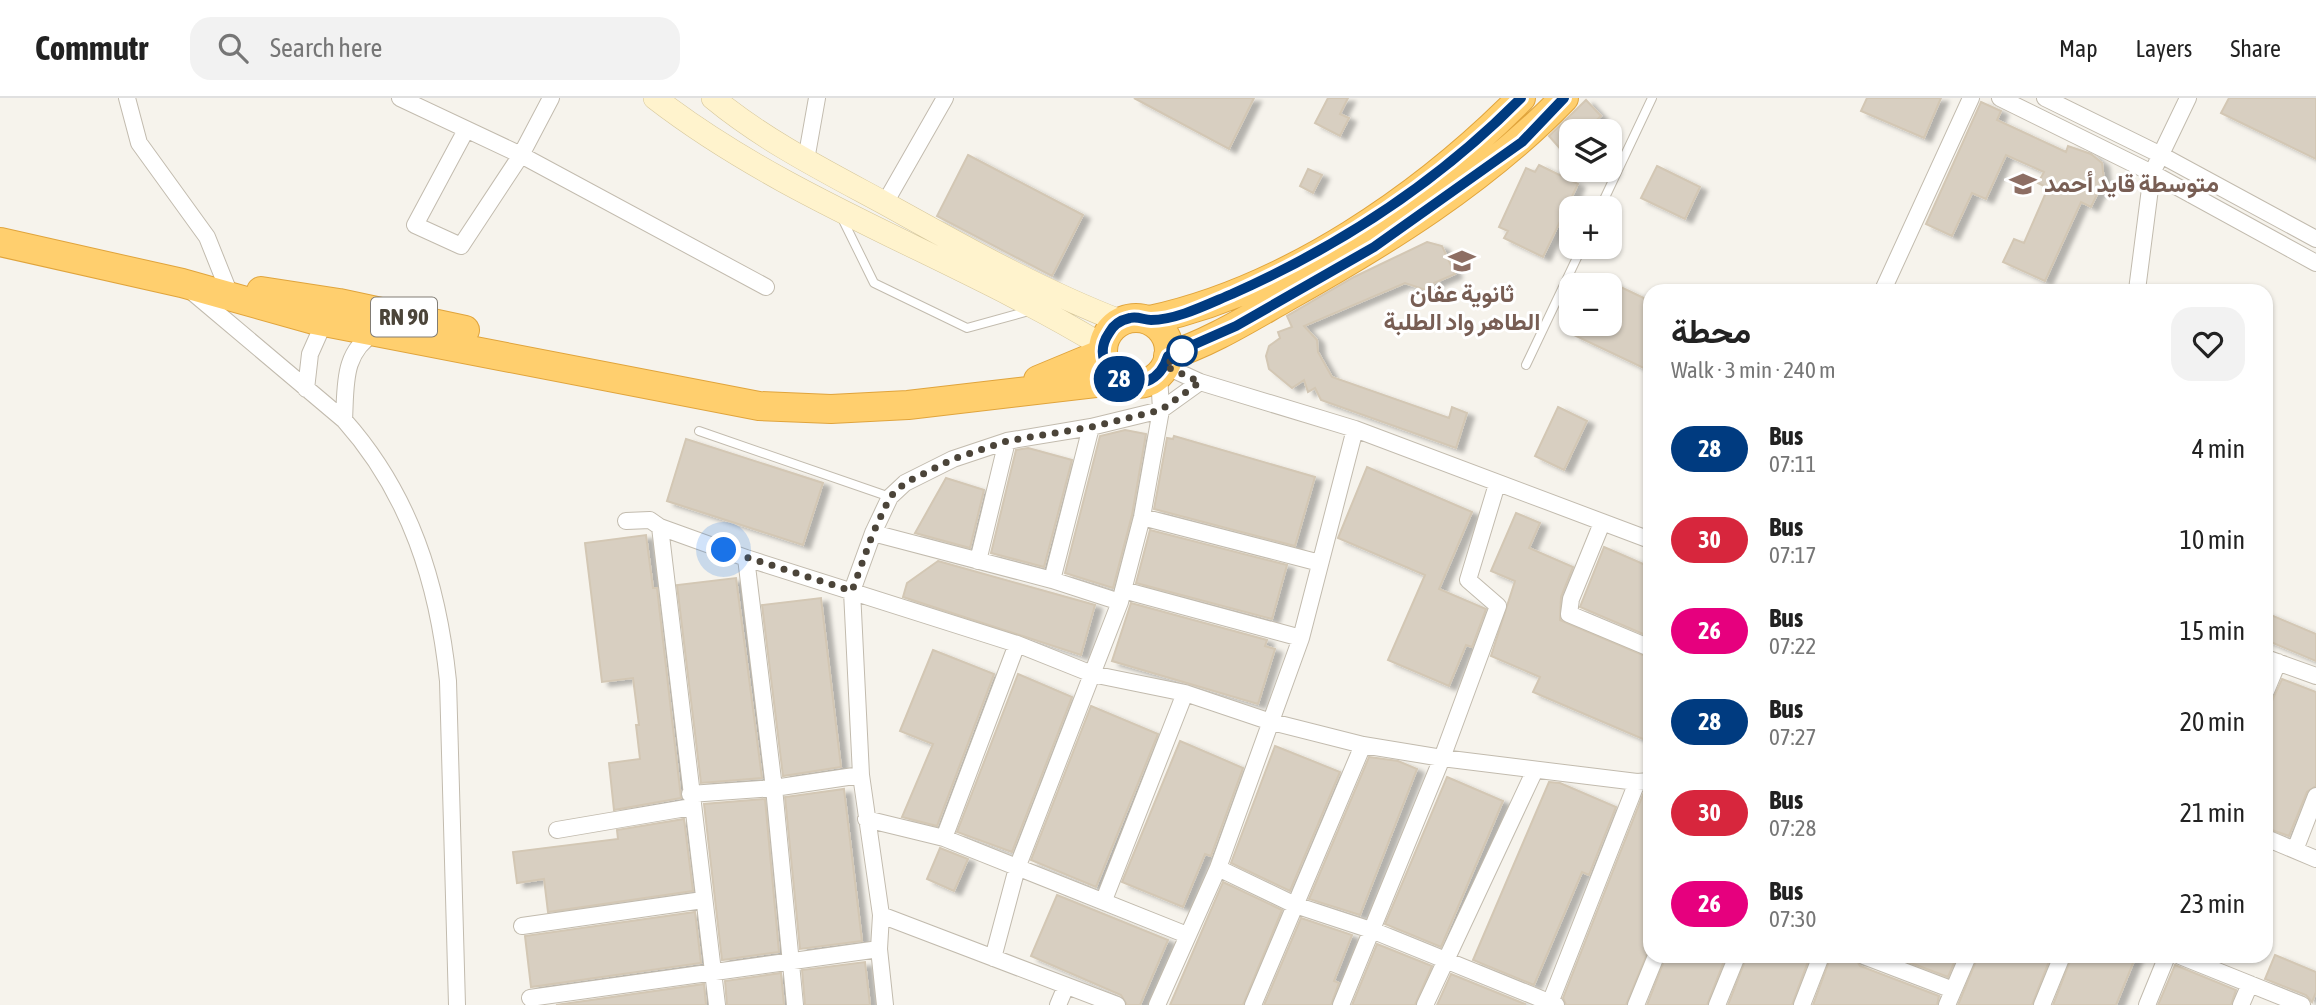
<!DOCTYPE html>
<html lang="en">
<head>
<meta charset="utf-8">
<style>
	:root { --surface:#fff; --page:#f2f2f2; --text:#222; --muted:#767676; --line:#e0e0e0 }
	body { margin:0; font-family:"Asap Condensed",Vazirmatn,sans-serif; background:var(--page); color:var(--text); height:100vh; display:flex; flex-direction:column; font-size:26px; white-space:nowrap }
	* { box-sizing:border-box; margin:0 }
	p { font-size:23px; color:var(--muted) }
	.icon { flex:none; width:38px; height:38px; fill:none; stroke:currentColor; stroke-width:2; stroke-linecap:round; stroke-linejoin:round }
	.map { position:relative; flex:1; overflow:hidden }
	.drawer { position:absolute; left:1643px; top:186px; width:630px; height:679px; display:flex; flex-direction:column; background:var(--surface); border-radius:21px; box-shadow:0 2px 5px #0004 }
	.drawer>* { flex:none }
	.badge { padding:0 14px; border-radius:23px; font-size:24px; line-height:46px }
	.buttons { position:absolute; left:1559px; top:21px; display:grid; gap:14px }
	.buttons a { display:grid; place-items:center; width:63px; height:63px; border-radius:14px; background:var(--surface); box-shadow:0 2px 5px #0004; font-size:35px }
	.you { position:absolute; width:35px; height:35px; margin:-18px; border:5px solid #fff; border-radius:50%; background:#1a73e8; box-shadow:0 0 0 10px #1a73e833 }
	.map>.badge { position:absolute; translate:-50% -50%; box-shadow:0 0 0 4px #fff }
	.round { display:grid; place-items:center; flex:none; width:74px; height:74px; border-radius:21px; background:var(--page) }
	.summary { display:flex; align-items:center; justify-content:space-between; height:119px; padding:0 28px }
	h1 { font-size:33px; font-weight:700; line-height:52px }
	ul { padding:0; list-style:none }
	li { display:flex; align-items:center; gap:21px; height:91px; padding:0 28px }
	li div { flex:1 }
	li b { display:block; font-size:26px }
	li em { font-style:normal }
	li .badge { min-width:77px; font-weight:700; text-align:center }
	header { display:flex; align-items:center; gap:42px; box-sizing:border-box; height:98px; padding:0 35px; background:var(--surface); border-bottom:2px solid var(--line) }
	header strong { font-size:33px }
	nav { display:flex; gap:38px; margin-inline-start:auto; font-size:24px }
	.search { width:490px; height:63px; background:var(--page); display:flex; align-items:center; gap:18px; box-sizing:border-box; padding:0 24px; border-radius:21px; color:var(--muted); font-size:26px }
	.map>svg:first-child { display:block }
	.building { fill:#d8cfc1; stroke:#d3c7b4; stroke-width:2; filter:url(#shadow) }
	.lines { fill:none; stroke-linecap:round; stroke-linejoin:round }
	.lane-casing { stroke:#c2bbae; stroke-width:10 }
	.street-casing { stroke:#c2bbae; stroke-width:18 }
	.secondary-casing { stroke:#d6c79b; stroke-width:24 }
	.highway-casing { stroke:#e0a43c; stroke-width:30 }
	.lane { stroke:#fff; stroke-width:8 }
	.street { stroke:#fff; stroke-width:16 }
	.secondary { stroke:#fff3cd; stroke-width:23 }
	.highway { stroke:#ffcf6e; stroke-width:28 }
	.line-casing { stroke:#fff; stroke-width:16 }
	.line { stroke:#003b80; stroke-width:10 }
	.walk { stroke:#4b4439; stroke-width:7; stroke-dasharray:0 12.6 }
	.stop-dot { fill:#fff; stroke:#003b80; stroke-width:3.5 }
	.labels { text-anchor:middle; stroke-width:6; stroke-linejoin:round; paint-order:stroke }
	.shield { fill:#fff; stroke:#817c74; stroke-width:2 }
	.shield-label { font-size:23px; font-weight:bold; fill:#4b4439 }
	.education-label { font-size:24px; font-weight:bold; fill:#785e54; stroke:#fff; text-anchor:start }
</style>
</head>
<body>
<header>
<strong>Commutr</strong>
<div class="search"><svg class="icon" aria-label="search" viewBox="0 0 24 24"><circle cx="10" cy="10" r="6"/><path d="M15 15l6 6"/></svg>Search here</div>
<nav><a>Map</a><a>Layers</a><a>Share</a></nav>
</header>
<div class="map">
<svg width="2316" height="907" viewBox="0 0 2316 907">
	<defs>
		<filter id="shadow"><feDropShadow dx="7" dy="4" stdDeviation="2" flood-color="#0004"/></filter>
	</defs>
	<rect width="100%" height="100%" fill="#f6f3ec"/>
	<path class="building" d="M1134,0h120l-25,51z
		M1328,0h20l-8,16 9,4 -9,18 -25,-13z
		M1867,0h74l-17,40 -63,-27z
		M2229,0h87v61l-95,-46z
		M1586,2l15,16 -16,15h-13v15l-8,7 -15,-17z
		M1981,4l20,9 -4,9 69,32 2,-6 23,8 11,9 2,17 -13,27 -10,-5 -36,79 -42,-19 11,-23 10,4 24,-55 -10,-5 6,-11 -38,-17 -20,44 -14,-6 -20,43 -26,-12z
		M968,57l115,60 -31,61 -115,-60z
		M1539,67l39,19 -35,73 -39,-19 4,-7 -9,-4 27,-59 9,4z
		M1657,68l43,21 -15,32 -44,-21z
		M1308,71l14,6 -9,18 -13,-7z
		M1427,144l15,4 13,28 -21,9 -2,9 -27,-9 -101,43 13,14 1,12 14,25 117,41 3,-11 15,6 -11,35 -135,-48 -6,-12 -7,4 -4,-12 -12,8 -23,-19 -3,-13 3,-10 11,-8 -2,-6 14,-5 -5,-11 67,-39z
		M1610,184l40,19v70l-76,-36 5,-11h31z
		M1558,309l29,14 -23,49 -29,-14z
		M1125,332l21,4 -14,81 -19,73 -48,-15 35,-137z
		M1174,338l141,41 -20,69 -141,-37 13,-71 6,1z
		M686,341l137,44 -20,62 -136,-44z
		M1028,350l44,12 -28,107 -53,-14 25,-103z
		M1367,369l105,45 -33,77 47,20 -14,38 -6,-2 -17,41 -61,-26 37,-85 -87,-37z
		M946,380l38,12 -14,58 -55,-15z
		M1516,415l24,10 -11,25 44,19 -12,30 -1,23 90,38v84l-117,-50 7,-15 -49,-21 24,-75 -24,-10z
		M1150,432l137,35 -15,54 -136,-36z
		M646,437l7,53h4l24,210 -67,12 -5,-47 31,-4 -4,-34h3l-6,-47 -31,4 -17,-139z
		M1604,449l46,20v70l-70,-30z
		M938,463l157,44 -14,50 -178,-58 4,-14z
		M736,480l26,200 -61,5 -24,-198z
		M821,500l20,169 -58,9 -21,-171z
		M1131,505l136,37 -2,6 10,3 -17,55 -146,-43z
		M2266,515l50,21v27l-50,-21z
		M933,552l61,24 -57,152 -35,-9 31,-73 -33,-13z
		M1018,576l54,23 -60,155 -55,-20z
		M2282,581l34,13v94l-9,6 -18,44 -23,-8v-114z
		M1091,608l67,28 -62,153 -65,-27z
		M1180,643l63,27 -32,88 -6,-2 -22,53 -61,-25z
		M1275,648l65,26 -50,119 -59,-28z
		M1369,659l29,4 19,8 -57,146 -51,-16z
		M1447,679l56,24 -62,146 -56,-23z
		M1549,684l11,1 56,24 -27,68 -7,-3 -48,113 -61,-25z
		M844,691l18,152 -62,8 -15,-152z
		M1644,694h6v155l-24,58h-60l-3,-7z
		M765,701l14,153 -57,8 -18,-156z
		M684,721l9,72 -145,21 -4,-33 -27,4 -4,-31 105,-13 -1,-9z
		M940,750l28,11 -14,32 -27,-12z
		M1223,784l59,28 -39,95h-73z
		M1057,797l111,45 -28,65h-13l-6,-10 -90,-39z
		M695,814l6,51 -170,24 -6,-51z
		M1301,820l51,17 -18,46 5,2 -8,22h-67z
		M1377,846l55,22 -17,39h-63z
		M2275,857l41,17v20l-4,10 -6,-7 -41,-16z
		M1666,858h60l-19,49h-60z
		M1747,858h63l-18,49h-64z
		M1831,858h23l6,10 79,30 -2,9h-124z
		M1892,858h65l-9,21z
		M1978,858h73l-19,49h-74z
		M2072,858h64l-20,49h-63z
		M865,864l5,43h-65l-3,-35z
		M2175,867l61,25 -5,15h-73z
		M781,875l3,32h-57l-2,-24z
		M1451,876l74,30v1h-88z
		M704,886l2,21h-150z"/>
	<g class="lines">
		<defs>
			<path id="lane" d="M1600,110l52,-110
				M841,118l33,67 93,45 62,-17
				M1526,267l56,-118
				M699,333l191,66"/>
			<path id="street" d="M127,0l12,45 68,94 20,50
				M400,0l121,57 245,132
				M2000,0l152,75 164,90
				M2045,0l116,57 155,84
				M466,32l-51,95 46,21 60,-91 30,-57
				M806,62l11,-62
				M885,105l60,-105
				M1883,192l88,-192
				M2137,192l15,-117 36,-75
				M191,193l153,129c66,74 94,163 104,261l9,324
				M1165,268l35,16 155,47 295,111
				M306,291l4,-35 16,-36
				M344,322c2,-35 -2,-68 32,-88
				M1142,419l178,46
				M626,423l24,-1 10,7 86,31 271,86 75,30 93,19 83,28 95,24 79,13 195,24 13,-1
				M1602,425l-31,76 -2,15 81,34
				M660,429l57,478
				M873,435l179,47 68,22
				M746,460l28,230 21,217
				M978,463l29,-120
				M1052,482l39,-153
				M1123,492l178,48
				M2266,560l50,18
				M2266,593l12,-29
				M690,696l84,-6 87,-13
				M866,721l78,19 243,97
				M557,732l135,-23
				M944,740l73,-194
				M2266,740l50,21
				M2295,752l21,-54
				M1218,770l77,37 79,26 182,74
				M1104,802l81,-207
				M881,817l236,90
				M522,828l181,-26
				M1864,858l89,34
				M2180,858l122,49
				M993,860l24,-90 103,-266 22,-85 19,-107 -2,-36
				M530,900l349,-49
				M1550,905l87,-221
				M885,907l-6,-56 2,-34 -20,-140 -9,-184 21,-58 17,-36 15,-14 48,-24 54,-18 84,-14 70,-17 39,-28
				M1058,907l8,-19
				M1157,907l61,-137 83,-230 54,-209
				M1253,907l110,-260
				M1341,907l101,-247 56,-152 -30,-26 29,-96
				M1425,907l110,-235
				M1636,907l20,-49
				M1717,907l20,-49
				M1802,907l19,-49
				M1947,907l21,-49
				M2042,907l20,-49
				M2147,907l20,-49
				M2241,907l9,-21"/>
			<path id="secondary" d="M655,0c136,105 302,159 448,248
				M713,0c52,43 114,74 173,106 76,42 153,86 234,117"/>
			<path id="highway" d="M0,144l182,41 132,37 445,86 72,3 77,-4 213,-25
				M261,193l78,12 126,27
				M1103 253a33 33 0 1 1 66 0a33 33 0 1 1-66 0Z
				M1150,222c138,-30 273,-123 371,-222
				M1168,258c41,-13 78,-36 115,-57 100,-56 201,-118 281,-201
				M1038,282l65,-27"/>
		</defs>
		<use href="#lane" class="lane-casing"/>
		<use href="#street" class="street-casing"/>
		<use href="#secondary" class="secondary-casing"/>
		<use href="#highway" class="highway-casing"/>
		<use href="#lane" class="lane"/>
		<use href="#street" class="street"/>
		<use href="#secondary" class="secondary"/>
		<use href="#highway" class="highway"/>
	</g>
	<g class="lines">
		<defs>
			<path id="line" d="M1521,0c-84,85 -181,148 -289,196 -24,10 -55,26 -81,26 -7,0 -13,-4 -21,-2 -9,2 -17,7 -21,15 -27,40 42,77 59,23l68,-30 138,-79 148,-105 42,-44"/>
		</defs>
		<use href="#line" class="line-casing"/>
		<use href="#line" class="line"/>
		<path class="walk" d="M724,452l128,41 21,-58 17,-36 15,-14 48,-24 54,-18 84,-14 70,-17 39,-28 -35,-16 17,-15"/>
	</g>
	<defs>
		<symbol id="school-bare" viewBox="-9 -9 18 18"><path d="M0-5L7-2L0 1L-7-2ZM-4 1L0 2.5L4 1V4Q0 6-4 4Z" fill="#8d6e63" stroke="#fff" stroke-width="2.5" paint-order="stroke"/></symbol>
	</defs>
	<g fill-rule="evenodd">
		<use href="#school-bare" x="2004" y="67" width="38" height="38"/>
		<use href="#school-bare" x="1443" y="144" width="38" height="38"/>
	</g>
	<circle class="stop-dot" cx="1182" cy="253" r="14"/>
	<g class="labels">
		<rect class="shield" x="371" y="199.5" width="66" height="39" rx="5"/>
		<g class="shield-label">
			<text x="404" y="227">RN 90</text>
		</g>
		<g class="education-label">
			<text x="2044" y="94">متوسطة قايد أحمد</text>
			<text x="1462" y="204" text-anchor="middle">ثانوية عفان<tspan x="1462" dy="28">الطاهر واد الطلبة</tspan></text>
		</g>
	</g>
</svg>
<div class="buttons">
<a><svg class="icon" aria-label="layers" viewBox="0 0 24 24"><path d="M12 4l9 5-9 5-9-5zM3 14l9 5 9-5"/></svg></a>
<a>+</a>
<a>−</a>
</div>
<div class="you" style="left:724px;top:452px"></div>
<b class="badge" style="left:1119px;top:281px;background:#003b80;color:#fff">28</b>
<section class="drawer">
<div class="summary"><div><h1>محطة</h1><p>Walk · 3 min · 240 m</p></div><a class="round"><svg class="icon" aria-label="heart" viewBox="0 0 24 24"><path d="M12 20l-8-8c-3-5 5-10 8-4 3-6 11-1 8 4z"/></svg></a></div>
<ul>
<li><span class="badge" style="background:#003b80;color:#fff">28</span><div><b>Bus</b><p>07:11</p></div><em>4 min</em></li>
<li><span class="badge" style="background:#d7263d;color:#fff">30</span><div><b>Bus</b><p>07:17</p></div><em>10 min</em></li>
<li><span class="badge" style="background:#e6007e;color:#fff">26</span><div><b>Bus</b><p>07:22</p></div><em>15 min</em></li>
<li><span class="badge" style="background:#003b80;color:#fff">28</span><div><b>Bus</b><p>07:27</p></div><em>20 min</em></li>
<li><span class="badge" style="background:#d7263d;color:#fff">30</span><div><b>Bus</b><p>07:28</p></div><em>21 min</em></li>
<li><span class="badge" style="background:#e6007e;color:#fff">26</span><div><b>Bus</b><p>07:30</p></div><em>23 min</em></li>
</ul>
</section>
</div>
</body>
</html>
